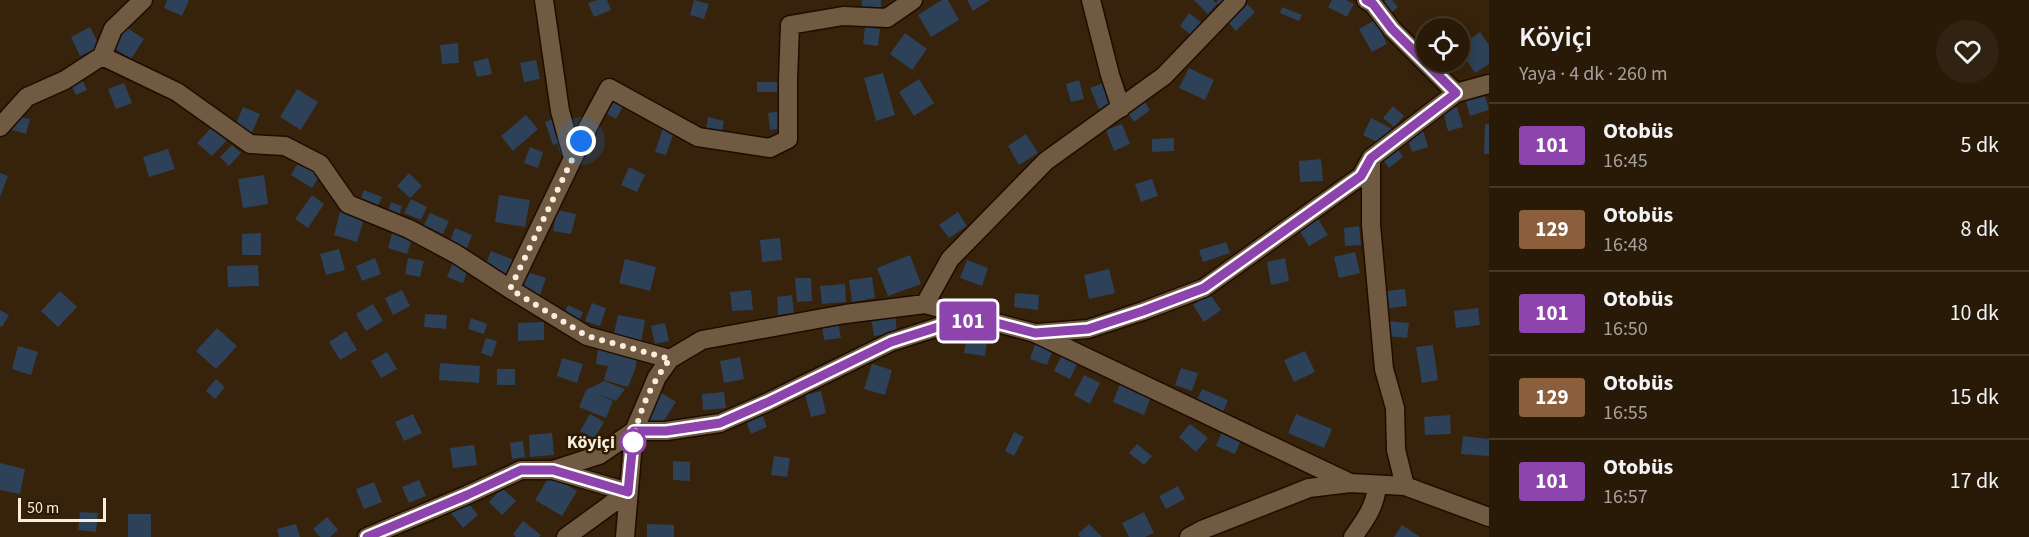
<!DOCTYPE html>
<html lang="tr">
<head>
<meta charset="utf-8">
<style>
	:root { --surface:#291a08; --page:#312312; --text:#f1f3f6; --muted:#a5a19c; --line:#453829 }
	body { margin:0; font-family:"Source Sans 3",sans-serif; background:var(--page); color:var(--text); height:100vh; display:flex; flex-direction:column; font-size:22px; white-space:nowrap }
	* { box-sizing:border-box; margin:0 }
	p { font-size:20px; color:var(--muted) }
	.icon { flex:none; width:33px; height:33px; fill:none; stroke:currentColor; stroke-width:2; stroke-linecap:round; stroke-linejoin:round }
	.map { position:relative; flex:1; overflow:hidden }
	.drawer { display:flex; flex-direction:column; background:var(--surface); width:540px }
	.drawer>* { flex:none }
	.badge { padding:0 12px; border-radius:4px; font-size:21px; line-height:39px }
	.controls { position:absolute; left:1416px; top:18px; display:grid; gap:12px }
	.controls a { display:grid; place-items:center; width:54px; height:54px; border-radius:50%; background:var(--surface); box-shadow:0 3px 15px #0003,0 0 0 2px var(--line); font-size:30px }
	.scale { position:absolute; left:18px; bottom:15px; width:88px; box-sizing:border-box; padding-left:6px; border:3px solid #faedde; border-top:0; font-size:16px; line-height:21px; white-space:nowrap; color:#faedde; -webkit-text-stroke:4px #2d1a02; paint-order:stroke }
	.you { position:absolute; width:30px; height:30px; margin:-15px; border:4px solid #fff; border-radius:50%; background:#1a73e8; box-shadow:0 0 0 9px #1a73e833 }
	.map>.badge { position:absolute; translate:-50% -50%; box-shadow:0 0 0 3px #fff }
	.round { display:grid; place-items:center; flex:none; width:63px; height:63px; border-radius:32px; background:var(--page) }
	.head { display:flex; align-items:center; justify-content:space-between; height:102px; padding:0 30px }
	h1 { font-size:28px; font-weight:600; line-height:45px }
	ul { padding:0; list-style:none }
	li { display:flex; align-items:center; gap:18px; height:84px; padding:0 30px; border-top:2px solid var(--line) }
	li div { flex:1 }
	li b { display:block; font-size:22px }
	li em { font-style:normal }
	li .badge { min-width:66px; font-weight:700; text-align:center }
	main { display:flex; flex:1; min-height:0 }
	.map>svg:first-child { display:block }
	.building { fill:#2d4158 }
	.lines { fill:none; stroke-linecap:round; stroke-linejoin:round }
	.minor-casing { stroke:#1e0c00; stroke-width:21 }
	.minor { stroke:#705a41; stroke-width:18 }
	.line-casing { stroke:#fff; stroke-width:14 }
	.line { stroke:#8e44ad; stroke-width:9 }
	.walk { stroke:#faedde; stroke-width:6; stroke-dasharray:0 10.8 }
	.stop-dot { fill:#fff; stroke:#8e44ad; stroke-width:3 }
	.labels { text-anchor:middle; stroke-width:5; stroke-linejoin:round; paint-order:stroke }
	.stop-label { font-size:18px; font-weight:bold; fill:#faedde; stroke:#2d1a02; text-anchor:end }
</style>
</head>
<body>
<main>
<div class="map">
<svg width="1489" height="537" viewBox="0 0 1489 537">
	<rect width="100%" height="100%" fill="#37230b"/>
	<path class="building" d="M167,0h22l-7,16 -18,-8z
		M597,0h10l4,10 -17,7 -6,-14z
		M694,0l15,4 -5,15 -14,-4z
		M862,0h19v9l-19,-1z
		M942,0h6l11,20 -28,17 -13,-22z
		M967,0h23l-17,11z
		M1194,0h19l3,3 2,-3h12l-8,8 -5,-4 -9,10z
		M1332,0h14l8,4 -7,13 -19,-10z
		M1386,0h6l6,7 -9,8 -9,-10z
		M1244,1l11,11 -19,19 -10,-11z
		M1282,7l20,8 -3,6 -19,-8z
		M1189,13l14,11 -10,13 -13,-11z
		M1375,20l12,24 -15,8 -13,-23z
		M123,25l21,14 -13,20 -22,-14z
		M90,27l10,20 -20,9 -9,-19z
		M865,27l15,2 -2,17 -15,-2z
		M1480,32l9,13v19l-14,9 -15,-23v-4z
		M905,33l22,16 -15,21 -22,-16z
		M458,43l1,20 -17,1 -2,-19z
		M488,58l4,16 -15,3 -4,-15z
		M536,60l4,19 -16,3 -4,-19z
		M1189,68l25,12 -9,20 -26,-12z
		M883,73l12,42 -19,6 -12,-43z
		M82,79l5,11 -11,5 -5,-10z
		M919,79l15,24 -20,13 -15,-24z
		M1079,80l5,19 -13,3 -5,-18z
		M757,82h20v10h-20z
		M1106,82l9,21 -16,6 -9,-21z
		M124,83l8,20 -16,6 -8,-20z
		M297,89l21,13 -17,28 -21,-13z
		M1484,92l5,18 -19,6 -5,-18z
		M610,95l15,8 -9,16 -14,-8z
		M1142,98l8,12 -16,12 -8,-12z
		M1393,106l11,10 -10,11 -11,-9z
		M243,107l17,7 -9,21 -17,-7z
		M1457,107l6,20 -15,4 -5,-20z
		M783,111l2,17 -15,2 -2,-17z
		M526,115l12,14 -25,22 -12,-15z
		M16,116l14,3 -4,15 -14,-4z
		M708,117l16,4 -3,17 -16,-3z
		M556,118l8,23 -11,4 -8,-23z
		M1371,118l20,10 -8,17 -20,-10z
		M1122,124l8,20 -16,7 -8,-21z
		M1485,124h4v30h-5z
		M664,125l11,4 -9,26 -11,-3z
		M213,126l15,13 -16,17 -15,-13z
		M1423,130l5,17 -16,5 -5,-16z
		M1026,134l12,19 -19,12 -11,-19z
		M1174,138v13l-22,1v-13z
		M232,145l9,8 -12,13 -9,-9z
		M530,147l13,5 -5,16 -14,-5z
		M1397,148l6,9 -14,11 -7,-9z
		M168,149l7,20 -26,8 -6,-20z
		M301,158l21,13 -10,17 -21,-13z
		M1321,159l2,22 -23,1 -1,-21z
		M629,167l16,8 -8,17 -16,-7z
		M0,173l8,3 -8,21z
		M409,173l13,13 -12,12 -13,-12z
		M264,175l4,29 -25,4 -5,-29z
		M1152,179l6,17 -17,6 -6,-18z
		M364,190l18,7 -7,15 -17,-7z
		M312,195l12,9 -16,24 -13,-9z
		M499,195l31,5 -5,27 -30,-5z
		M411,199l16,8 -6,13 -17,-7z
		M391,202l11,4 -4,12 -11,-4z
		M557,210l19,4 -5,20 -18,-3z
		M340,212l24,7 -7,23 -23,-7z
		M958,212l9,14 -18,12 -10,-13z
		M430,213l19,8 -6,13 -19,-9z
		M1318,219l10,16 -19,11 -10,-16z
		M1359,226l2,19 -16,1 -1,-18z
		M455,228l17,7 -5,13 -17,-7z
		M393,230l20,5 -6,19 -19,-6z
		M261,233v22h-19v-21z
		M780,238l2,22 -20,2 -2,-22z
		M1226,242l4,11 -27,9 -4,-12z
		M339,249l6,21 -19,5 -6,-21z
		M491,251l25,10 -6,16 -26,-9z
		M1355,252l5,21 -21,5 -5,-21z
		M910,255l11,29 -33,12 -11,-28z
		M375,258l6,16 -19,7 -6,-15z
		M408,258l16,3 -4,16 -15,-3z
		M1285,258l4,23 -18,4 -4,-23z
		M625,259l31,8 -6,24 -31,-8z
		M454,260l15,6 -6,17 -16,-6z
		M967,260l21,8 -6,18 -22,-8z
		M258,265l1,21 -31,1 -1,-21z
		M1109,269l6,24 -26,6 -5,-24z
		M527,272l19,6 -6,17 -18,-5z
		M872,277l3,21 -23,4 -3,-22z
		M795,278h16l1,23 -15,1z
		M845,284l1,18 -24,2 -2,-18z
		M1405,289l2,17 -18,2 -2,-17z
		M402,290l8,16 -17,9 -8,-17z
		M751,290l2,20 -21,1 -2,-19z
		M60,291l17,16 -19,20 -17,-16z
		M1015,293l24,2 -1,15 -24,-3z
		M1209,293l12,17 -17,12 -11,-17z
		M792,295l2,18 -16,2 -1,-18z
		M592,303l14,5 -6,18 -15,-5z
		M373,304l10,17 -17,10 -10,-17z
		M568,305l15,7 -5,11 -15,-7z
		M1478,308l2,17 -24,3 -2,-17z
		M0,310l9,5 -7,12 -2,-1z
		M425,314l22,1 -1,14 -22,-2z
		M618,315l27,5 -4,23 -28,-5z
		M895,315l2,17 -23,4 -3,-18z
		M471,318l16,6 -3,10 -16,-5z
		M1388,321l21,2 -2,15 -20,-2z
		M544,322v18l-26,1v-18z
		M838,322l3,16 -17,2 -2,-15z
		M665,323l4,18 -14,3 -4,-18z
		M217,328l20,18 -21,23 -20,-18z
		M346,331l11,19 -17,10 -11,-18z
		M967,337l20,3 -2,16 -21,-3z
		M486,338l11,3 -5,16 -11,-4z
		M1036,341l18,6 -7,18 -17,-6z
		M1433,345l5,35 -16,3 -6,-36z
		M18,346l20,6 -7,23 -19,-6z
		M598,349l40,7 -3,13 -7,18 -24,-7 4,-14 -12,-2z
		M1305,351l10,21 -21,10 -10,-22z
		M387,352l10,17 -16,9 -10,-17z
		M1063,353l16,7 -9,19 -16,-8z
		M740,357l4,22 -20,4 -4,-22z
		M562,358l21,6 -6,19 -20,-7z
		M440,363l40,3 -1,17 -40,-3z
		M872,364l20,6 -7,25 -21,-6z
		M1181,368l17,5 -6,18 -17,-6z
		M497,369h18v16h-18z
		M1084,375l16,8 -10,21 -16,-9z
		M216,379l9,8 -10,12 -9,-8z
		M604,381l21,8 -9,12 -18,-7 15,7 -7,17 -27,-11 7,-17z
		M1120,384l31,13 -7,18 -31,-13z
		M1202,389l26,11 -6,14 -26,-12z
		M821,391l5,22 -15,4 -6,-22z
		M660,392l16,10 -17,26 -16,-10z
		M724,392l2,16 -23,2 -1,-16z
		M413,414l9,19 -18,8 -9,-19z
		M590,414l14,8 -10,17 -14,-8z
		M762,414l5,13 -16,7 -5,-13z
		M1296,414l36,15 -8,19 -36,-15z
		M1450,415l1,19 -26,1 -1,-18z
		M1190,424l18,14 -12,14 -17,-15z
		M1224,427l19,8 -8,19 -19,-8z
		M1014,432l10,5 -10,19 -9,-5z
		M552,433l2,22 -24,2 -1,-22z
		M1463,436l26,3v17l-28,-2z
		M523,441l2,16 -13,2 -2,-16z
		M1137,444l15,12 -8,9 -15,-12z
		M474,445l3,20 -24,3 -3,-20z
		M774,456l16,2 -3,19 -16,-2z
		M673,461l17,1v19l-17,-1z
		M0,463l25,6 -5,25 -20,-4z
		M550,475l27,16 -15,25 -27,-16z
		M419,480l7,16 -17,7 -7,-16z
		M374,482l8,20 -18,7 -8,-20z
		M1178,486l7,13 -19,10 -7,-13z
		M502,488l14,13 -14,14 -13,-13z
		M465,499l13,16 -15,13 -13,-16z
		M80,512l18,1 -2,19 -18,-2z
		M1144,512l10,21 -9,4h-16l-7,-14z
		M128,514h23v23h-23z
		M327,517l11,13 -8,7h-10l-7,-8z
		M523,521l18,14 -2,2h-23l-3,-3z
		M296,524l4,13h-21l-2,-8z
		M647,524l27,1v12h-27z
		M1089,524l13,13h-22l-2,-3z
		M1402,525l18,12h-26z"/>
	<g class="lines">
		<defs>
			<path id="minor" d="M544,0l16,111 13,47
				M1091,0l19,75 11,33
				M1366,0l7,4 19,25 64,64
				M102,56l75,36 73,52 35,2 35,18 28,40 61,25 47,25 54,35 77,47 83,23
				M0,127l27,-30 38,-17 37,-24 11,-27 30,-29
				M1371,160v65l13,144 11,39 1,42 9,36
				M510,289l79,-164 20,-37 89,49 72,11 18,-9v-59l2,-55 53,-9 44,2 26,-18
				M925,304l25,-45 96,-98 118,-85 73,-76
				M1037,333l51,-4 55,-18 61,-23 157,-112 10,-18 85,-65 33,-9
				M553,470l46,-15 35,-24h32l54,-8 48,-21 123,-60 50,-16 32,-6
				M367,537l100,-42 54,-25h32l75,22
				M566,537l62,-45
				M625,537l9,-106 23,-54 13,-18 32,-19 143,-26 80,-10 110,29 315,150
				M1189,537l13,-7 107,-42 41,-5 55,3 84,31
				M1353,537c12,-17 22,-30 24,-51"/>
		</defs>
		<use href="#minor" class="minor-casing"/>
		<use href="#minor" class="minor"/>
	</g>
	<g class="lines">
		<defs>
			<path id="line" d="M367,537l100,-42 54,-25h32l75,22 6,-61h32l54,-8 48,-21 123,-60 50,-16 40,-7 54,14 53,-4 55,-18 61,-23 157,-112 10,-18 85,-65 -64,-64 -19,-25 -7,-4"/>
		</defs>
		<use href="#line" class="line-casing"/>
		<use href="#line" class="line"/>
		<path class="walk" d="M581,141l-71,148 77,47 83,23c-20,26 -35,60 -38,93l1,-10"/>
	</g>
	<circle class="stop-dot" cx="633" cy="442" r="12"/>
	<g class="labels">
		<g class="stop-label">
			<text x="615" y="448">Köyiçi</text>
		</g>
	</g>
</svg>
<div class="controls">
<a><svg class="icon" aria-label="locate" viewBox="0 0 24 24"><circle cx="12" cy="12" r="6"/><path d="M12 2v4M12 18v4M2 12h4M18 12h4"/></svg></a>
</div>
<div class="scale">50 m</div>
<div class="you" style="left:581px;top:141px"></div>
<b class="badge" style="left:968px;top:321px;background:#8e44ad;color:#fff">101</b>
</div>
<section class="drawer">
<div class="head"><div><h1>Köyiçi</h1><p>Yaya · 4 dk · 260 m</p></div><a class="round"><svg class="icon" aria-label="heart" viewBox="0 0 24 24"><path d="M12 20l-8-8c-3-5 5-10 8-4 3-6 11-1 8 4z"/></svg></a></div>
<ul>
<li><span class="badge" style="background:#8e44ad;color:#fff">101</span><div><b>Otobüs</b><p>16:45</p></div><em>5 dk</em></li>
<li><span class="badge" style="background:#8b5e3c;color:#fff">129</span><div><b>Otobüs</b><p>16:48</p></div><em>8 dk</em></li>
<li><span class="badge" style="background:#8e44ad;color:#fff">101</span><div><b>Otobüs</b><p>16:50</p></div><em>10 dk</em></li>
<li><span class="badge" style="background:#8b5e3c;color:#fff">129</span><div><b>Otobüs</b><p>16:55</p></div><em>15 dk</em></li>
<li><span class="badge" style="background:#8e44ad;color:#fff">101</span><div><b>Otobüs</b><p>16:57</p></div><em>17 dk</em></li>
</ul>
</section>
</main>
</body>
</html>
